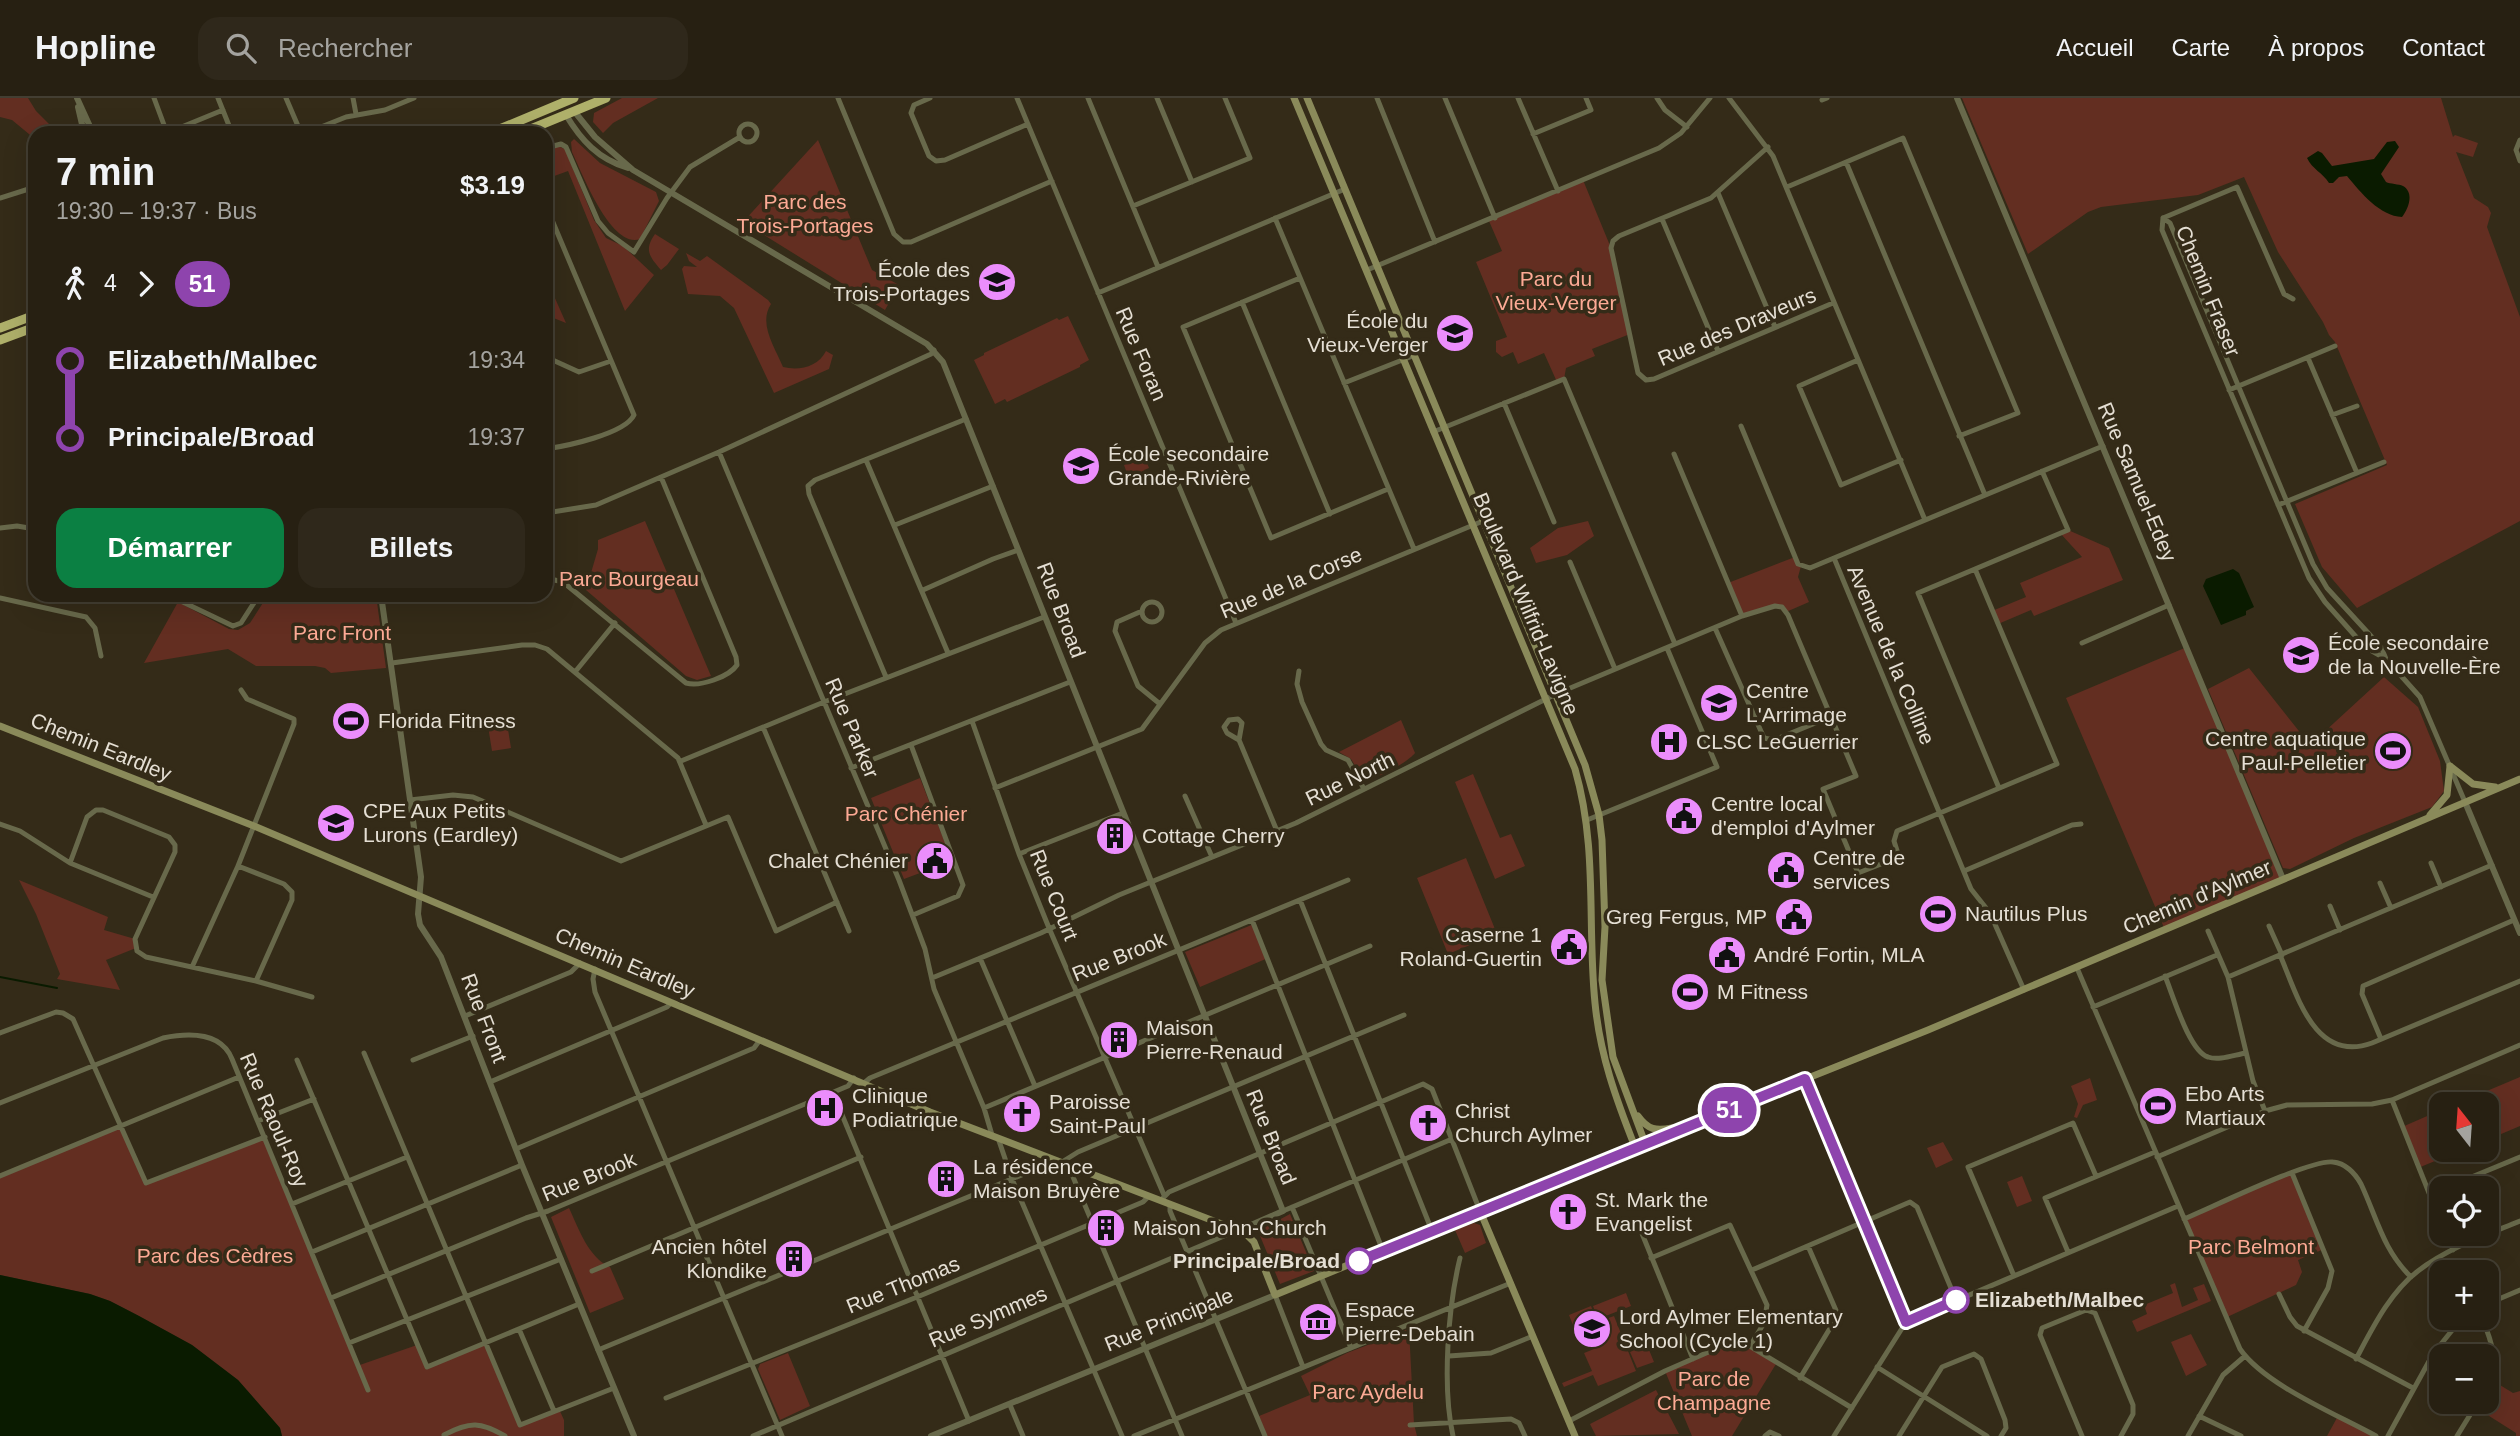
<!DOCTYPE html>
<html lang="fr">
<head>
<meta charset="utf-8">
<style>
	:root { --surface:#272012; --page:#2f281b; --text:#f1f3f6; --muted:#a4a39f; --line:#433e32; --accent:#0b8043 }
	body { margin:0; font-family:Helvetica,sans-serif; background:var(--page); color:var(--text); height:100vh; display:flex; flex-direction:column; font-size:26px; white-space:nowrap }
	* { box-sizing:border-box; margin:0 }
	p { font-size:23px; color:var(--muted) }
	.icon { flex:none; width:38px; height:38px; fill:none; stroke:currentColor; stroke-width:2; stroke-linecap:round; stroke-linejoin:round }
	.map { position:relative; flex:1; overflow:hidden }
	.sheet { position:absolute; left:28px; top:28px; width:525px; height:476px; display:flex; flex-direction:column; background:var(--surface); border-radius:21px; box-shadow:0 7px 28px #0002,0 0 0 2px var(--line) }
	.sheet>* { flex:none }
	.badge { padding:0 14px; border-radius:23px; font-size:24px; line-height:46px }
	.needle { width:46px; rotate:343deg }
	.tools { position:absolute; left:2429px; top:994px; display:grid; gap:14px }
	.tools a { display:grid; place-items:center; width:70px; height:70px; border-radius:14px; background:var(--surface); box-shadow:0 7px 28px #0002,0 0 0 2px var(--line); font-size:35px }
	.map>.badge { position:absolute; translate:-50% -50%; box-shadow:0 0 0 4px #fff }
	.legs { display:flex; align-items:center; gap:10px; height:77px; padding:0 28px; font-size:23px }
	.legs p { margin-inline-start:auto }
	.headline { display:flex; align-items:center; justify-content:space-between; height:119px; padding:0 28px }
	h1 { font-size:38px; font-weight:700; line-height:52px }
	.cta { display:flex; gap:14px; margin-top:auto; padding:14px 28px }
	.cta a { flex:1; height:80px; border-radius:21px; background:var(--accent); color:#fff; font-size:28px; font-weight:700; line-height:80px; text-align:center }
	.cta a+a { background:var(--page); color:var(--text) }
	ul { padding:0 28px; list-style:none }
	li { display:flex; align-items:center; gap:24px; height:77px; font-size:26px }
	li i { display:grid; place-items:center; width:10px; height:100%; margin:0 9px; background:currentColor }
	li i::after { content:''; width:18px; height:18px; margin:-9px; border:5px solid; border-radius:50%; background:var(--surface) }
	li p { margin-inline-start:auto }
	li:first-child i { background:linear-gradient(#0000 50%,currentColor 0) }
	li:last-child i { background:linear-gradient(currentColor 50%,#0000 0) }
	header { display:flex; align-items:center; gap:42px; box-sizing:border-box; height:98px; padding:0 35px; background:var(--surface); border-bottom:2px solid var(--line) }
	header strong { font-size:33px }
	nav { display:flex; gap:38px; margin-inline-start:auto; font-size:24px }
	.search { width:490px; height:63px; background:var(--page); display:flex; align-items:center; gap:18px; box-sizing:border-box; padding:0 24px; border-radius:21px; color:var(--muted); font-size:26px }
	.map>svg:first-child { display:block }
	.green { fill:#632e21 }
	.water { fill:#0a1b00 }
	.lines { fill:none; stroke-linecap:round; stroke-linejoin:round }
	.stream { stroke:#0a1b00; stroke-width:2 }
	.minor { stroke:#68694b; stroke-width:5 }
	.tertiary { stroke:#68694b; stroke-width:6 }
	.secondary { stroke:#8a8a5a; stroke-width:7 }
	.trunk { stroke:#afb06a; stroke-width:9 }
	.line-1-casing { stroke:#fff; stroke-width:16 }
	.line-1 { stroke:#8e44ad; stroke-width:10 }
	.stop-1-dot { fill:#fff; stroke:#8e44ad; stroke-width:3.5 }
	.labels { text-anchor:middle; stroke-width:7; stroke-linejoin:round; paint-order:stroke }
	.park-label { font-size:21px; fill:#fdaa95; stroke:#342b18 }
	.poi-label { font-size:21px; fill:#e5dfd4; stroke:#342b18; text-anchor:start }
	.street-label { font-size:21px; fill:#e5dfd4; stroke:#342b18 }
	.stop-label { font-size:21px; font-weight:bold; fill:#e5dfd4; stroke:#342b18; text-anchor:end }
</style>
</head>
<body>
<header>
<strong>Hopline</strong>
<div class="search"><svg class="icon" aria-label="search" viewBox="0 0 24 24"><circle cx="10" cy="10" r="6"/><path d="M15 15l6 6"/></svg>Rechercher</div>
<nav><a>Accueil</a><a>Carte</a><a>À propos</a><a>Contact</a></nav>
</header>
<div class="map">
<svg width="2520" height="1338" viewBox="0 0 2520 1338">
	<rect width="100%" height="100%" fill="#342b18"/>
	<path class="green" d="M0,0h28l8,13 20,20 20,-6 3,8h-44v6l-23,-19 -12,-3z
		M622,0h36l-45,25 -10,10 -10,-11 1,-9z
		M1962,0h479l12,39 2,-2 23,8 -5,14 -17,-5 18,46 14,9 3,6 -4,14 33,90v204l-163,87 -35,-41 -27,-63 92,-39 -52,-123 -6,-7 -6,-13 -45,-70 -34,-75 -46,18 -97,12 -13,5 -60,42z
		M574,41l26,24 56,29 3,9 -19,38c-29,10 -58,-66 -68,-87l-1,-10z
		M818,42l54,130 27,15 -14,25 -142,-88z
		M558,48l7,3 29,71 12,18 17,8 31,29 -29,36 -57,-140 -22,8v-28z
		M1583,82l28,68 19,86 -38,15 3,7 -29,12 -2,11 -7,3 -13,-29 -26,11 -5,-12 -11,5 -6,-5v-11l11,-4 -31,-75 26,-11 -13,-30z
		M655,136l24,15 -12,16 -6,5c-12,-14 -17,-20 -6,-36z
		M686,155l14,8 7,-5 61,44 3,4c-13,20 4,43 12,63 16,4 35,0 43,-16l7,4 -4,14 -55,24 -40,-85 -14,-12 -32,-2 -6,-25 2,-3 13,1 -8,-6z
		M546,180l20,45 -20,-8z
		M1068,218l21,44 -9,5v2l-73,35 -2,-3 -10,5 -21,-44 10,-5v-2l73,-35 2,2z
		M1138,357l1,4 6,-2 4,11 -5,2 2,5 -11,4 -2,-4 -5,1 -4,-11 6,-2 -2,-5z
		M645,423l66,155 -14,4 -11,-4 -100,-86 12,-41v-9z
		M1588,423l6,15 -27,19 -31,8 -6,-15 28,-20z
		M2068,432l41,18 14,32 -89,36 -3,-6 -33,14 -6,-13 34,-14 -6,-14 62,-26 -22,-24z
		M1795,459l6,9 -3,11 11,25 -23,10 -8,-6 -36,10 -14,-33z
		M268,497h108l10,73 -55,5 -6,-5 -10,-2h-59l-28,-17 -84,14 34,-61 51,27 9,1 12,-7z
		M2187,549l96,232 -118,51 -99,-232z
		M2249,570l61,77 74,-68 34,30 22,54 4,30 -12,16 -78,31 -64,31 -7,-1 -75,-179z
		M506,619l5,31 -19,3 -5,-31z
		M1401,622l14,33c-7,9 -41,29 -52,26l-12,-20 -12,-7z
		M1473,676l27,64 11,-4 14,32 -30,13 -40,-97z
		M920,680l32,83 -48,18 -33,-81z
		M1466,760l31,76 -49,20 -31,-76z
		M19,782l89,37 -4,13 31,9 1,9 -30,12 14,30 -63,-11 3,-5 -24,-60z
		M1254,826l14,34 -68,29 -15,-35z
		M2520,979v49l-33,14v-36h-31z
		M2090,980l7,22 -14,5 -6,13 -3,-1 4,-13 -7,-18z
		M2441,1012v40h21l-44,18 -16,-41z
		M120,1028l26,57 119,-46 92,229 60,-21 10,22 59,-24 34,82 39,-16 5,11v16h-282l-2,-8 -42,-48 -46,-35 -53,-29 -29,-15 -20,-7 -90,-19v-99z
		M1943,1044l10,18 -17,8 -9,-20z
		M2292,1075l32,76 -26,11 4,12 -6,13 -71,33 -41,-99z
		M2022,1078l10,25 -15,6 -10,-25z
		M569,1110c10,21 19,49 41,59l14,32 -34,14 -39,-96z
		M1290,1116l24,57 -34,13 -22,-53z
		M1474,1125l6,2 6,18 -21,10 -10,-23z
		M2175,1185l7,24 16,-7 -5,-12 11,-4 7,17 -74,31 -5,-11 15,-7 -3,-9 29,-12 -3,-8z
		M1626,1195l5,13 -33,13 -5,-13z
		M1591,1208l6,16 17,-6 22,55 -38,15 -5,-11 -29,12 -2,-4 30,-12 -8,-18 15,-6 -6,-15 -15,6 -9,-23z
		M1409,1231l5,95 3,12h-150l-8,-20 51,-21 -9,-19 46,-23z
		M2191,1236l16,31 -21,11 -15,-34z
		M1736,1242l40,24 -44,72h-40l-27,-65z
		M1647,1247l7,17 -17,6 -7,-16z
		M788,1255l22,53 -30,14 -22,-51 2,-5z
		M2490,1281l23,14 7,-2v45h-4v-3l-41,-26 3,-5h9v-16z
		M1656,1292l23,44 -83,2 -6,-12z
		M2338,1318l38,20h-49z"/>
	<path class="water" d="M2395,43l4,6 -18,27 5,8c4,2 13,2 17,4 12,7 5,23 -1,31 -22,-1 -41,-24 -55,-41l-8,1 -6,6h-4c-6,-10 -17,-14 -22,-25l11,-7 4,2 10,13 42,-7 13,-17z
		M2233,471l6,4 15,34 -8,4v4l-25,10 -18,-39 3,-7z
		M0,1177l90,19 20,7 29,15 53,29 46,35 42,48 2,8h-282z"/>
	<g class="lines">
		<path class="stream" d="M0,879l57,11"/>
		<path class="minor" d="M154,0l13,35
			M218,0l14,35
			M286,0l15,35
			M353,0l3,16
			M838,0l56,136 9,8h8l141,-61
			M930,0l-16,7 -3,8 18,43 7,5 9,-1 83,-36
			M1017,0l219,525
			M1088,0l70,169
			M1157,0l35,84
			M1377,0l58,144
			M1445,0l50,120
			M1518,0l40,93
			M1657,0l8,12 22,17
			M1729,0l44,58 152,364
			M1822,2l5,-2
			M739 35a9 9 0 1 1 18 0a9 9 0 1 1-18 0Z
			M167,35l56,-23
			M306,35l40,-16 39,-7 29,-12
			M1533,36l58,-24 -5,-12
			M2520,42l-4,10 4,11
			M1768,49l-57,51 -92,38 -6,5 -2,7 27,125 8,7 8,-1 179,-76
			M546,50l15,-4 5,3 32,74 10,12 26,19 33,-54 23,-31 50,-30
			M1846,64l139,333
			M1787,89l116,-49 115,275 -59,23
			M1718,95l57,134
			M0,100l35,-11
			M1133,108l117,-48 -25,-60
			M546,116l6,6 82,195c-9,19 -68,31 -88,34
			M1275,120l139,331
			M2163,120l-1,12 147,348 16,24 40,45 21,12 34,38 45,105
			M2163,120l7,5 143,341 14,24 54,59 5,12
			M2163,120l74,-31 47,107 9,5
			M1662,121l56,132
			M1367,172l292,-122 22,-15 29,-35
			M1300,180l-117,49 88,211 117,-49
			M1098,195l247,-104
			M1242,204l88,212
			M546,259l33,15 32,-11
			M2308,260l49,115
			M1858,262l-59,26 42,99 60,-25
			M1344,285l71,-28
			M2229,292l106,-44
			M1504,305l50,119
			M2332,317l25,-9
			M1741,328l57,138 12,4 24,-10
			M1433,334l131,-53 111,265
			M719,354l180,428 26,69 9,40 50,119 8,27
			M1674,356l68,162
			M866,362l82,193
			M2278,407l106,-43
			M546,415l50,-8 123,-53 212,-98 3,-4
			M895,427l98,-39
			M0,430l17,-2 18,3
			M1570,464l45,107
			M546,480l17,4 123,101c14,4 43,-6 51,-18l-1,-8 -75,-180
			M923,492l70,-31 25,-9
			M168,497l65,31 8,-3 18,-28
			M0,500l86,19 9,11 6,28
			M1142 514a10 10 0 1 1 20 0a10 10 0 1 1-20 0Z
			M1142,513l-25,11 -2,9 23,55 22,18
			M1715,530l49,110 10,2 56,-23
			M2082,545l87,-38
			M392,565l130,-18h13l12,4 131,109 28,67
			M1299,573l-2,13 5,18 19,42 5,6 22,10 16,29
			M575,574l40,-49
			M886,579l-77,-183 -1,-8 7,-6 151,-61
			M972,623l47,133 30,74 115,267
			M763,629l86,204
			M1239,642l-12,-7 -3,-6 5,-7 9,-1 4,4 -3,17 38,91
			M911,647l52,140 -5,11 -45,19
			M681,663l143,-59 220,-85
			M851,670l219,-86
			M995,690l147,-59 63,-86 16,-13 262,-109
			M1999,690l-81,-195 150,-63 -26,-59
			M1185,698l27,61
			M410,702l43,-5 20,2 148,64 107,-44 48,114 61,-29
			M1587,722l130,-53 -50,-119
			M0,726l20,7 50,32 83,34
			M1019,756l104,-41
			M70,765l17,-46 9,-7h7l66,27 6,8v7l-40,87 2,12 9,6 110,24 56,16
			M2431,765l10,24
			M238,768l46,18 8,8v8l-36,81
			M1964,773l108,-46 9,-1
			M2380,785l11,25
			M1300,802l132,331
			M2330,808l10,24
			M1252,822l131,331
			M2269,828l13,29
			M2208,833l20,46 25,104 12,30
			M2280,857c17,39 34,109 92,88l148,-62
			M980,860l55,128
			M192,869l46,-101 56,-142v-5l-47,-20 -6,-9
			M2077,870l163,381c25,36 96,65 136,87
			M595,871l-2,10 2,13 187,444
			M2165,878c8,19 24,75 43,81 11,4 26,-2 38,-4
			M2228,879l264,-112
			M932,880l109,-45 78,-38 177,-72 260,-129 186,-78 33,-10 7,1 6,8 68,161 -33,13 35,84 41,-16 -5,-16 3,-10 160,-67 -82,-195
			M2024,892l-34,-77 -19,-24 -137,-331 269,-112
			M2093,909l124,-52
			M465,918l106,-44 9,-9
			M0,935l56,-21 7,1 10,6 73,164 119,-46
			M2381,941l-19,-45 1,-8 151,-66
			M364,955l156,372 94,-37
			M297,962l130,307 152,-63
			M413,962l60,-24
			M1806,981l100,243
			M490,984l177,-75 4,-4
			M864,985l6,-5 478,-198
			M833,995l136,328
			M2392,1002l49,123
			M0,1005l163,-65c25,-5 58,-6 69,21l136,331
			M984,1010l386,-162
			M258,1023l56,-22
			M998,1040l14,41 110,257
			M516,1051l238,-101 6,-8
			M2157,1059l108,-46 22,-6 85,-1 20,-4 128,-55
			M1062,1064l16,-10 326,-137
			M1068,1067l114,271
			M2292,1075l40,98 -4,17 -24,43
			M0,1078l239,-99
			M2445,1090l75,-31
			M2430,1097l11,-5
			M1163,1100l6,-6 254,-108 9,5 48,122
			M292,1106l115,-47
			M1170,1106v7l95,225
			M1292,1109l59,141
			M1283,1113l169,-72
			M2184,1121c27,-11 126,-60 149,-57 12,1 22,11 28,22 16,34 22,66 50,93
			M1641,1133l52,128
			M2446,1136l7,16
			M312,1154l210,-87
			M2068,1154l-23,-54 110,-46
			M1651,1160l79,-33 37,80 -3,18 -14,23
			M1752,1172l158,-68 7,5 39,93
			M592,1173l269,-114
			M2014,1178l-46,-109 105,-44 23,53
			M2279,1196l11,23 7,9 116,62
			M1275,1197l28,72
			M331,1200l195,-80 22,-7 281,-117 19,-8 6,-8
			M2487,1206l33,-14
			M2482,1220c10,24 17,43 5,68
			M519,1231l35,82
			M349,1245l212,-84
			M598,1252l450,-186 2,-6
			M1449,1258l42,-3 42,-17
			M2356,1261c16,-30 34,-67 62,-88 30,-23 68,-36 102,-50
			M1877,1269l110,69
			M1800,1280l38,-63 -30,-69
			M666,1300l256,-103 221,-93 6,-6
			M1010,1307l13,31
			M2199,1318l42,20
			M1569,1323l96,-50 71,-31 7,2 109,66
			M1410,1327l101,-6 8,4 6,13
			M444,1337c26,-14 37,-13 61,1
			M753,1338l485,-206
			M1134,1338l377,-153
			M1453,1338c-11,-49 -5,-129 7,-178
			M1765,1338l5,-4 9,4
			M1834,1338l72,-114 272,-116
			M1899,1338l43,-69 32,-13 7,5 24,61 1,8 -5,8
			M2082,1338l-42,-101 2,-7 44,-18 9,3 38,92v9l-12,22
			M2188,1338l35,-61 22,-19
			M2388,1338l45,-82 29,-36
			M2457,1338l21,-34"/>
		<path class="tertiary" d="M77,0l16,35
			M1957,0l326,781
			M78,9l6,26
			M574,13l21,26 38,33 294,174 16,18 340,849 -32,14 -6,8
			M566,17c15,25 32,44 62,53
			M381,497l40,282 -3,37 2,11 21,32 81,208 112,271
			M2465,704l55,131
			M931,1338l344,-141"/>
		<path class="secondary" d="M1294,0l281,671c23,80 12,154 20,234 5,52 21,96 40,144
			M1307,0l278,667 14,50 3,25 3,87 -3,53 11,77 32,86
			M0,628l254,100 676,286 315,121 9,9 21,53 360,-148 293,-117 592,-251
			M2450,668l23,18 22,3
			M2430,717l17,-20 3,-29
			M1638,1018c10,14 18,15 34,12
			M1480,1113l95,225"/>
		<path class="trunk" d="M490,35l84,-35
			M521,35l85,-35
			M0,230l35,-13
			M0,242l35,-13"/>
	</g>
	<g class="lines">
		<defs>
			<path id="line-1" d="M1359,1163l446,-182 101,243 50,-22"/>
		</defs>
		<use href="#line-1" class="line-1-casing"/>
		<use href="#line-1" class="line-1"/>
	</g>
	<defs>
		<symbol id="school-disc" viewBox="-11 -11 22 22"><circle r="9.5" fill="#eb8dfc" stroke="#342b18"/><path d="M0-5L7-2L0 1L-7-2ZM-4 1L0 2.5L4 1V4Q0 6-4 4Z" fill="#111"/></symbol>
		<symbol id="stadium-disc" viewBox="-11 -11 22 22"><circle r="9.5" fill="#eb8dfc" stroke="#342b18"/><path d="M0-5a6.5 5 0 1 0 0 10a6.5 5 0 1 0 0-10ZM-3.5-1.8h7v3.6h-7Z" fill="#111"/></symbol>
		<symbol id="hospital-disc" viewBox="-11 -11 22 22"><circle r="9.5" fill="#eb8dfc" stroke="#342b18"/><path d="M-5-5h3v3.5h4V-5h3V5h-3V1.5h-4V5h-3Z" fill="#111"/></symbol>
		<symbol id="civic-disc" viewBox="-11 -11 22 22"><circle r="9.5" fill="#eb8dfc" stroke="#342b18"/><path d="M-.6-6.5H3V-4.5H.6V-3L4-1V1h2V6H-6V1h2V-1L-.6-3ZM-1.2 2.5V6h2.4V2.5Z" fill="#111"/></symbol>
		<symbol id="building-disc" viewBox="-11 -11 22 22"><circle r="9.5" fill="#eb8dfc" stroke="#342b18"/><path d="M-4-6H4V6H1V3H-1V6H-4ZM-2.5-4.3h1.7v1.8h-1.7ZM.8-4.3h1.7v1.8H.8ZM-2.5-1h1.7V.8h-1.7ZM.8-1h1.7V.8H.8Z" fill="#111"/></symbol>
		<symbol id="church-disc" viewBox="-11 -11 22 22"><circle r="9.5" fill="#eb8dfc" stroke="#342b18"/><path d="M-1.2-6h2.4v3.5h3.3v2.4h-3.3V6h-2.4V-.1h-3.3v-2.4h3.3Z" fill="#111"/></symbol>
		<symbol id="museum-disc" viewBox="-11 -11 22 22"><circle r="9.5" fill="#eb8dfc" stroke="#342b18"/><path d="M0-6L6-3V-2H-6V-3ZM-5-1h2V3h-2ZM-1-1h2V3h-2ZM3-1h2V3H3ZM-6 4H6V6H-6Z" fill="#111"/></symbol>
	</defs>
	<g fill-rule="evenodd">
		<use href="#school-disc" x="975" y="162" width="44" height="44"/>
		<use href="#school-disc" x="1433" y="213" width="44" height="44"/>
		<use href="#school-disc" x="1059" y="346" width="44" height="44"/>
		<use href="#school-disc" x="2279" y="535" width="44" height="44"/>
		<use href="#school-disc" x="1697" y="583" width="44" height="44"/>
		<use href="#stadium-disc" x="329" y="601" width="44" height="44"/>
		<use href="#hospital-disc" x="1647" y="622" width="44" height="44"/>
		<use href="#stadium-disc" x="2371" y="631" width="44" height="44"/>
		<use href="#civic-disc" x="1662" y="696" width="44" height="44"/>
		<use href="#school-disc" x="314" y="703" width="44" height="44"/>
		<use href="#building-disc" x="1093" y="716" width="44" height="44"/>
		<use href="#civic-disc" x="913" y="741" width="44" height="44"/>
		<use href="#civic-disc" x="1764" y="750" width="44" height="44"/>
		<use href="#stadium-disc" x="1916" y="794" width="44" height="44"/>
		<use href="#civic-disc" x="1772" y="797" width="44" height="44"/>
		<use href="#civic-disc" x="1547" y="827" width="44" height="44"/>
		<use href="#civic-disc" x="1705" y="835" width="44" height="44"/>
		<use href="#stadium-disc" x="1668" y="872" width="44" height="44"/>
		<use href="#building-disc" x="1097" y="920" width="44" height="44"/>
		<use href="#stadium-disc" x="2136" y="986" width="44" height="44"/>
		<use href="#hospital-disc" x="803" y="988" width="44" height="44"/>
		<use href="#church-disc" x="1000" y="994" width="44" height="44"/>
		<use href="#church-disc" x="1406" y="1003" width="44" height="44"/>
		<use href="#building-disc" x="924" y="1059" width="44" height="44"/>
		<use href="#church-disc" x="1546" y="1092" width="44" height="44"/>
		<use href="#building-disc" x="1084" y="1108" width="44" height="44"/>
		<use href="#building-disc" x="772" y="1139" width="44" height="44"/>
		<use href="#museum-disc" x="1296" y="1202" width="44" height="44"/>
		<use href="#school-disc" x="1570" y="1209" width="44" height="44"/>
	</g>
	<g class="stop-1-dot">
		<circle cx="1359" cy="1163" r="12"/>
		<circle cx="1956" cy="1202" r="12"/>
	</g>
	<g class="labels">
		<g class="park-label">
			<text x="805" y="111">Parc des<tspan x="805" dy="24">Trois-Portages</tspan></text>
			<text x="1556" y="188">Parc du<tspan x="1556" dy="24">Vieux-Verger</tspan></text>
			<text x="629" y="488">Parc Bourgeau</text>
			<text x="342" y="542">Parc Front</text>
			<text x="906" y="723">Parc Chénier</text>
			<text x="2251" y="1156">Parc Belmont</text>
			<text x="215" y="1165">Parc des Cèdres</text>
			<text x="1714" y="1288">Parc de<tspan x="1714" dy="24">Champagne</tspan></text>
			<text x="1368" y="1301">Parc Aydelu</text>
		</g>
		<g class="poi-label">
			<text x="970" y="179" text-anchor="end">École des<tspan x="970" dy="24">Trois-Portages</tspan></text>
			<text x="1428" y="230" text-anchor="end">École du<tspan x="1428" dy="24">Vieux-Verger</tspan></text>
			<text x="1108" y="363">École secondaire<tspan x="1108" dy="24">Grande-Rivière</tspan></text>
			<text x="2328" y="552">École secondaire<tspan x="2328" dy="24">de la Nouvelle-Ère</tspan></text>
			<text x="1746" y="600">Centre<tspan x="1746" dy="24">L'Arrimage</tspan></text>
			<text x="378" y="630">Florida Fitness</text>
			<text x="2366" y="648" text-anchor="end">Centre aquatique<tspan x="2366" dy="24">Paul-Pelletier</tspan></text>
			<text x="1696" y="651">CLSC LeGuerrier</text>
			<text x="1711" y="713">Centre local<tspan x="1711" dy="24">d'emploi d'Aylmer</tspan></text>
			<text x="363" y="720">CPE Aux Petits<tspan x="363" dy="24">Lurons (Eardley)</tspan></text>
			<text x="1142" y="745">Cottage Cherry</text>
			<text x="1813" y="767">Centre de<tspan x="1813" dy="24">services</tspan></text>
			<text x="908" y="770" text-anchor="end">Chalet Chénier</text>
			<text x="1965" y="823">Nautilus Plus</text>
			<text x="1767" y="826" text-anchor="end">Greg Fergus, MP</text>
			<text x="1542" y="844" text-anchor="end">Caserne 1<tspan x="1542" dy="24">Roland-Guertin</tspan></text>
			<text x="1754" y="864">André Fortin, MLA</text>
			<text x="1717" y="901">M Fitness</text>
			<text x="1146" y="937">Maison<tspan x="1146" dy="24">Pierre-Renaud</tspan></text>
			<text x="2185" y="1003">Ebo Arts<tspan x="2185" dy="24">Martiaux</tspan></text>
			<text x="852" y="1005">Clinique<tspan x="852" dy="24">Podiatrique</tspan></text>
			<text x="1049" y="1011">Paroisse<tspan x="1049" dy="24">Saint-Paul</tspan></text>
			<text x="1455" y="1020">Christ<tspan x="1455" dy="24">Church Aylmer</tspan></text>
			<text x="973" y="1076">La résidence<tspan x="973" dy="24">Maison Bruyère</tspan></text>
			<text x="1595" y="1109">St. Mark the<tspan x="1595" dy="24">Evangelist</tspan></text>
			<text x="1133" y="1137">Maison John-Church</text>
			<text x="767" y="1156" text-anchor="end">Ancien hôtel<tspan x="767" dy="24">Klondike</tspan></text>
			<text x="1345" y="1219">Espace<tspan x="1345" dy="24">Pierre-Debain</tspan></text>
			<text x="1619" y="1226">Lord Aylmer Elementary<tspan x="1619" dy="24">School (Cycle 1)</tspan></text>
		</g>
		<g class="street-label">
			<text transform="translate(2208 193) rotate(68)" y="7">Chemin Fraser</text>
			<text transform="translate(1737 229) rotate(-23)" y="7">Rue des Draveurs</text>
			<text transform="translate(1141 256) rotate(67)" y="7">Rue Foran</text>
			<text transform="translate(2137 384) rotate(67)" y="7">Rue Samuel-Edey</text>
			<text transform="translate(1291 485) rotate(-23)" y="7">Rue de la Corse</text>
			<text transform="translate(1526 506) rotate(67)" y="7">Boulevard Wilfrid-Lavigne</text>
			<text transform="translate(1061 512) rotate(69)" y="7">Rue Broad</text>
			<text transform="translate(1891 557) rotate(67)" y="7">Avenue de la Colline</text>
			<text transform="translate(852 630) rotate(67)" y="7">Rue Parker</text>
			<text transform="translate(101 649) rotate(22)" y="7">Chemin Eardley</text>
			<text transform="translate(1350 681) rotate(-26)" y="7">Rue North</text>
			<text transform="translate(1054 797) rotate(68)" y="7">Rue Court</text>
			<text transform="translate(2197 799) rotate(-23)" y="7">Chemin d'Aylmer</text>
			<text transform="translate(1119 859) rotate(-22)" y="7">Rue Brook</text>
			<text transform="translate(625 865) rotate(23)" y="7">Chemin Eardley</text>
			<text transform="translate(484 920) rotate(69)" y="7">Rue Front</text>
			<text transform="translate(274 1022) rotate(67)" y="7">Rue Raoul-Roy</text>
			<text transform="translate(1271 1039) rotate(68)" y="7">Rue Broad</text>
			<text transform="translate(589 1079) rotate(-22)" y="7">Rue Brook</text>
			<text transform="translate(903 1187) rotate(-22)" y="7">Rue Thomas</text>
			<text transform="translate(988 1219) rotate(-23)" y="7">Rue Symmes</text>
			<text transform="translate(1169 1222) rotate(-22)" y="7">Rue Principale</text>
		</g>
		<g class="stop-label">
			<text x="1340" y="1170">Principale/Broad</text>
			<text x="1975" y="1209" text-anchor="start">Elizabeth/Malbec</text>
		</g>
	</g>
</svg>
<div class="tools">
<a><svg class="needle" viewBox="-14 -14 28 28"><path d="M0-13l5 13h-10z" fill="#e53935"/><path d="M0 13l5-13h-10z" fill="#a4a39f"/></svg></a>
<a><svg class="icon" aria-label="locate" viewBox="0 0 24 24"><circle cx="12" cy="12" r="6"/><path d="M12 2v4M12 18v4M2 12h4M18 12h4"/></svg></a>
<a>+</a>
<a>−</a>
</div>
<b class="badge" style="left:1729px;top:1012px;background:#8e44ad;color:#fff">51</b>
<section class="sheet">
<div class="headline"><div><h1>7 min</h1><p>19:30 – 19:37 · Bus</p></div><b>$3.19</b></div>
<div class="legs"><svg class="icon" aria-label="walk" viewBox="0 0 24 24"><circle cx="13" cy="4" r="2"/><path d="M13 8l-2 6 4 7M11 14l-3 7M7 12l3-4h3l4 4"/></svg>4<svg class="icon" aria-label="forward" viewBox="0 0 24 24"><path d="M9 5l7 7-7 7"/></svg><b class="badge" style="background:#8e44ad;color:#fff">51</b></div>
<ul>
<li><i style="color:#8e44ad"></i><b>Elizabeth/Malbec</b><p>19:34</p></li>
<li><i style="color:#8e44ad"></i><b>Principale/Broad</b><p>19:37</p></li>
</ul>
<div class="cta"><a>Démarrer</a><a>Billets</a></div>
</section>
</div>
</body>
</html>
